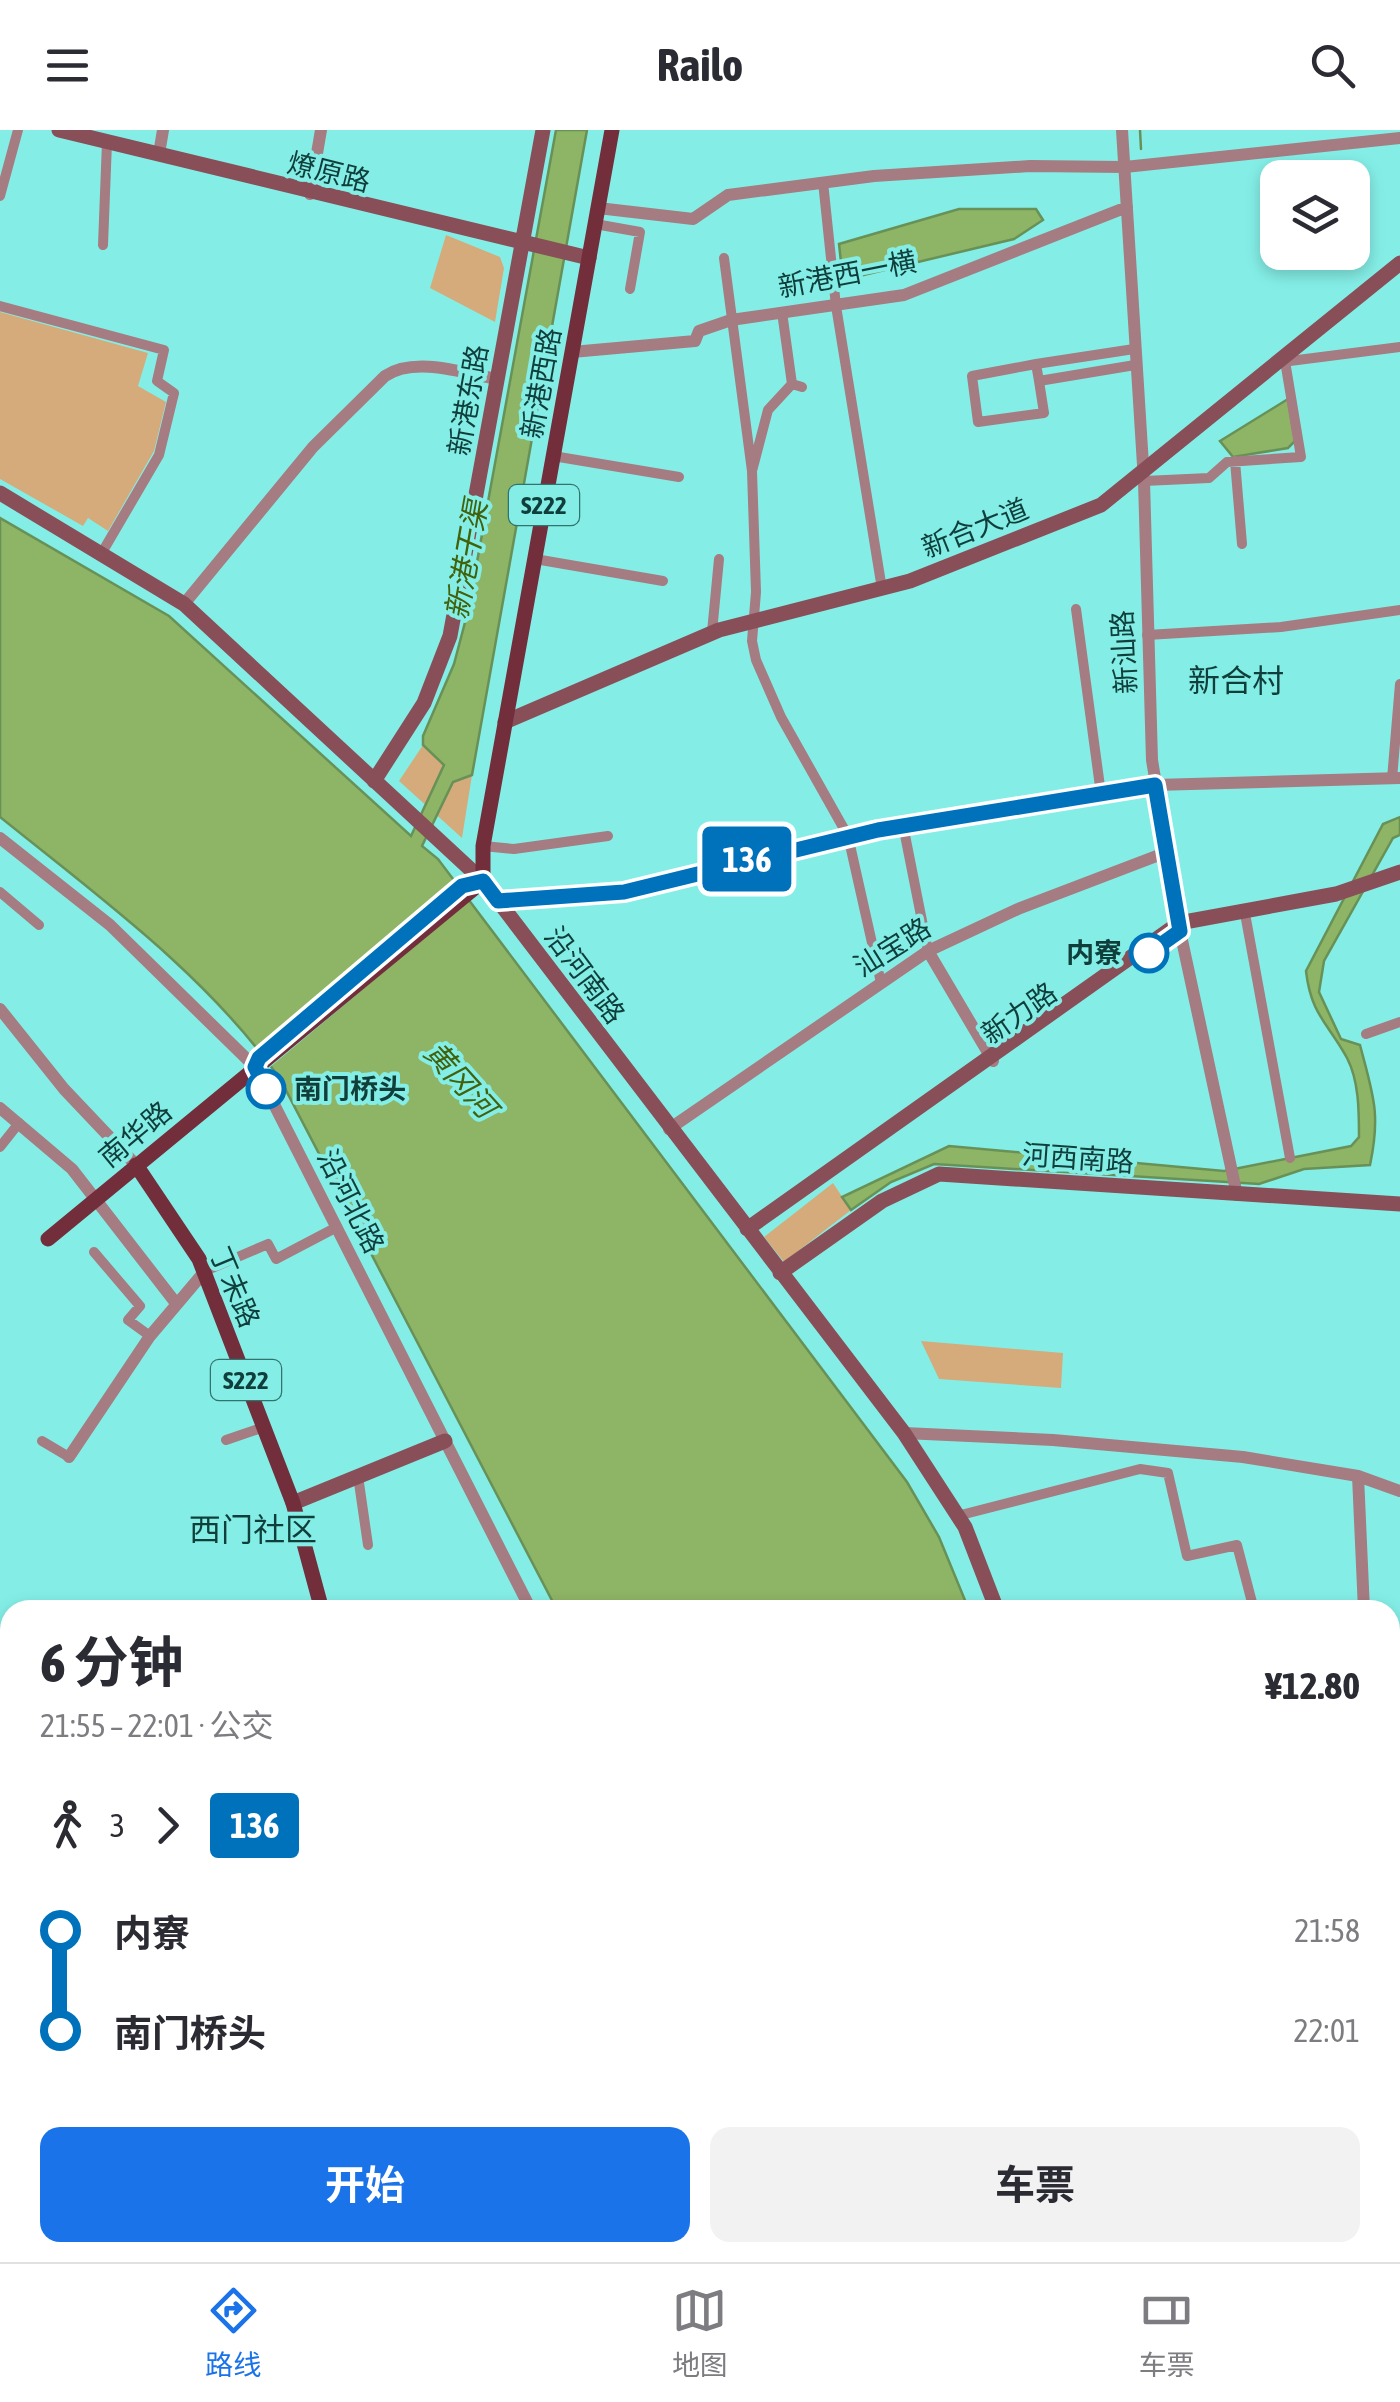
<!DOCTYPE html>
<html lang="zh">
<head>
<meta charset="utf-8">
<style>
	:root { --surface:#fff; --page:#f2f2f3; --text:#2b2b33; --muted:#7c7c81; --line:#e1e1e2; --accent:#1a73e8 }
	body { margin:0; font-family:"Asap Condensed","Noto Sans SC",sans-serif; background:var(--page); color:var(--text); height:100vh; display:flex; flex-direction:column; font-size:38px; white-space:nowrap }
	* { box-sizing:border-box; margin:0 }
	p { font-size:32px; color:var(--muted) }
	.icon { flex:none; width:55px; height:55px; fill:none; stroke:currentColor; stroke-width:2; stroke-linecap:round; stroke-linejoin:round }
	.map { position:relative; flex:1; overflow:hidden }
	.side { position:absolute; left:0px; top:1470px; width:1400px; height:662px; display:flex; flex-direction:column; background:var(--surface); border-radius:30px 30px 0 0; box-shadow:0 5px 15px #0003 }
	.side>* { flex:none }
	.badge { padding:0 20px; border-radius:8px; font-size:35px; line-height:65px }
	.tools { position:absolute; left:1260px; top:30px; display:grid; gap:20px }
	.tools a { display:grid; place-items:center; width:110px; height:110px; border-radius:20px; background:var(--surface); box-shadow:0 5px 15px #0003; font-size:50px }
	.map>.badge { position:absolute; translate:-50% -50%; box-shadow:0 0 0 5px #fff }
	.legs { display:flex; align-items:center; gap:15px; height:110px; padding:0 40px; font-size:32px }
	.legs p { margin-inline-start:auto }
	.headline { display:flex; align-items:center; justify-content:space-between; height:170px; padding:0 40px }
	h1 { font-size:55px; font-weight:700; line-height:75px }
	.button { display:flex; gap:20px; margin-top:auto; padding:20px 40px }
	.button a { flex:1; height:115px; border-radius:20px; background:var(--accent); color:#fff; font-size:40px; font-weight:700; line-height:115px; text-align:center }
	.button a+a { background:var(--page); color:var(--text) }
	ul { padding:0 40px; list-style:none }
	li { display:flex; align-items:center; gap:35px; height:100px; font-size:38px }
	li i { display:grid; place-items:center; width:15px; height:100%; margin:0 12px; background:currentColor }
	li i::after { content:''; width:25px; height:25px; margin:-12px; border:8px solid; border-radius:50%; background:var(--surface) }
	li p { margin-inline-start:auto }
	li:first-child i { background:linear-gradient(#0000 50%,currentColor 0) }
	li:last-child i { background:linear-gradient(currentColor 50%,#0000 0) }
	header { display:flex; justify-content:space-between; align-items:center; height:130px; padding:0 40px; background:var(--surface); font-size:45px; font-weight:700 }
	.tabs { display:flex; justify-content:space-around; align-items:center; height:140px; border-top:2px solid var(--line); background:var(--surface); font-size:28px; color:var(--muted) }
	.tabs a { display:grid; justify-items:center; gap:5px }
	.tabs .active { color:var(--accent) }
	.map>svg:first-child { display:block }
	.green { fill:#d5ab7b }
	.water { fill:#8eb465; stroke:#689158; stroke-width:2.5 }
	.pier { fill:#84eee6 }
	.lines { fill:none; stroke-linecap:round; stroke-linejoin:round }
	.stream { stroke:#689158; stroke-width:2.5 }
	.minor { stroke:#a57c82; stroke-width:10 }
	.tertiary { stroke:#a57c82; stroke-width:12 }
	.secondary { stroke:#894f59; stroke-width:15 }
	.primary { stroke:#732e3c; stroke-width:15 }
	.line-1-casing { stroke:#fff; stroke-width:22 }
	.line-1 { stroke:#0072bc; stroke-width:15 }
	.stop-1-dot { fill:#fff; stroke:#0072bc; stroke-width:5 }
	.labels { text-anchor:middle; stroke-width:8; stroke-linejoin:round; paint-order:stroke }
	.shield { fill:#84eee6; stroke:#32736e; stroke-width:2.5 }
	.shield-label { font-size:25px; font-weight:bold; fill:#0f3e3b }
	.street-label { font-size:28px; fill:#0f3e3b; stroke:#84eee6 }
	.stop-label { font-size:28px; font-weight:bold; fill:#0f3e3b; stroke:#84eee6; text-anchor:end }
	.water-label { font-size:30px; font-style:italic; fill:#41620c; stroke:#84eee6 }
	.quarter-label { font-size:32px; fill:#0f3e3b; stroke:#84eee6 }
</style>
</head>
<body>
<header><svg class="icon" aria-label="menu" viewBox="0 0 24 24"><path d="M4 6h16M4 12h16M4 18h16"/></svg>Railo<svg class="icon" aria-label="search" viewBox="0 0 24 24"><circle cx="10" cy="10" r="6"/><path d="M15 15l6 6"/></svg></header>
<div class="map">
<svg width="1400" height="2132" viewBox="0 0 1400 2132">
	<rect width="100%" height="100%" fill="#84eee6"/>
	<path class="green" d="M446,105l54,22 4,11 -9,54 -65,-34z
		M0,182l148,41 -10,33 28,16 -12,49 -46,80 -20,-13 -5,8 -83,-47z
		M423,615l21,20 -3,9 12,7 19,-6 -10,63 -63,-57z
		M833,1053l18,27 -67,52 -20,-25z
		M921,1211l142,12 -2,35 -122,-9z"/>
	<path class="water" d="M556,0h31l-115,645 -19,7 -31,64 16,13 469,623 32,55 30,73h-412l-277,-531c-73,-104 -181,-182 -280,-262v-299l169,98 242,220 33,-71 -21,-20v-9l31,-72 14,-53z
		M959,79h77l7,11 -29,19 -171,41 -4,-36z
		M1288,269l7,42 -7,7 -55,9 -13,-16z
		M1400,687v18l-7,3 -69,123 -5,31 22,47 19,6c13,50 21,68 10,120l-66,4 -45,15 -325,-20 -43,18 -40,28 -9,-13 107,-51 275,25 127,-25 8,-9c0,-26 0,-56 -12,-79 -19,-35 -36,-43 -41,-87l77,-147z
		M643,2123l422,-1v1l-1,9h-423z"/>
	<path class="pier" d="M459,753l13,15 -203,170 -13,-15z"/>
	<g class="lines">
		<path class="stream" d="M1140,0l1,19"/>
		<path class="minor" d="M823,52l13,124 46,283
			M0,66l18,-66
			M595,94l45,8 -10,57
			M103,115l4,-103
			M724,128l28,213 16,-61 24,-26
			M0,176l164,44 -7,31 17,12 -15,62 -59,101
			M782,182l10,72 10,3
			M1282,232l118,-15
			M1036,234l98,-15
			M1039,251l-3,-17 -64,12 6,46 66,-9 -5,-32 96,-16
			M553,326l126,21
			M1235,331l7,83
			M752,341l4,121 -4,49 4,19 25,57 67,119 33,147
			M1144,351l65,-3 18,-16 74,-5 -17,-102
			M535,429l128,22
			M1076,479l25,185
			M712,502l7,-73
			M1147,505l134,-8 119,-17
			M1392,649l8,-95
			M903,695l25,126
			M483,716l31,3 94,-13
			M0,762l39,33
			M1246,789l44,239
			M1366,904l34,-12
			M0,1017l19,-24
			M94,1122l46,54 -12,14 22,16
			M205,1141l63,-27 8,15 61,-32
			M226,1310l38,-13
			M42,1311l27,16
			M358,1346l10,69
			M957,1386l183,-47 28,4 19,83 50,-11 17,65
			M433,1480l5,-2
			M1390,1733l10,7
			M79,2122l2,10
			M293,2132l4,-10"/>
		<path class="tertiary" d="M1122,0l22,351 8,279 28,171 57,264
			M159,24l4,-24
			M310,64l11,-64
			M598,78l95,11 35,-24 146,-19 156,-10 95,1 275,-29
			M572,222l123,-11 4,-10 32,-11 173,-25 223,-88
			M184,474l129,-157 72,-71c30,-20 79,-3 112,3
			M0,708l110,87 145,142 276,543
			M498,771l125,-9 256,-62 276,-45 245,-7
			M928,821l65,110
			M0,879l64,80 72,76
			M0,978l72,61 103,133
			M669,999l259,-178 90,-42 149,-57
			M904,1303l149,7 190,17 115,19 42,15
			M69,1327l81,-121 55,-65
			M1358,1346l6,134
			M1390,2006l10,-15
			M620,2132l2,-10
			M1304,2132l7,-10"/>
		<path class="secondary" d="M59,0l530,128
			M0,363l184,111 299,277 421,552 61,94 32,83
			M505,592l214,-92 191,-49 191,-76 299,-242
			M374,651l50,-78 26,-67 93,-506
			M747,1099l432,-306 157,-29 64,-22
			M780,1143l102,-72 57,-27 461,30
			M293,1373l152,-62
			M1390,1677h10
			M0,1823l10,8
			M1155,2122l5,10"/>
		<path class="primary" d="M483,751v-35l129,-716
			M136,1035l63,94 94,244 29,107
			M48,1109l435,-358
			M0,1971l10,4
			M0,1989l10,4
			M313,2122l22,10
			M354,2122l20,10
			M396,2122l2,10"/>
	</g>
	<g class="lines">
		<defs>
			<path id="line-1" d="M266,959l-11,-22 4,-9 203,-172 21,-5 15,20 126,-9 254,-62 277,-45 25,146 -31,22"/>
		</defs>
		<use href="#line-1" class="line-1-casing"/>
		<use href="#line-1" class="line-1"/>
	</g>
	<g class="stop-1-dot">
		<circle cx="1149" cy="823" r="18"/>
		<circle cx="266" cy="959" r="18"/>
	</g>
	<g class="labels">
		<g class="shield">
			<rect x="509" y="355" width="70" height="40" rx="8"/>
			<rect x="211" y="1230" width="70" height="40" rx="8"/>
		</g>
		<g class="shield-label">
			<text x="544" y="384">S222</text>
			<text x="246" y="1259">S222</text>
		</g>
		<g class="street-label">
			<text transform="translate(329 42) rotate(14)" y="10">燎原路</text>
			<text transform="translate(847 144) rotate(-11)" y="10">新港西一横</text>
			<text transform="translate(541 253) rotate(-80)" y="10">新港西路</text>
			<text transform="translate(468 270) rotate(-80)" y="10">新港东路</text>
			<text transform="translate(975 398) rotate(-22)" y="10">新合大道</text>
			<text transform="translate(1124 522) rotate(-93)" y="10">新汕路</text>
			<text transform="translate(892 817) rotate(-32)" y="10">汕宝路</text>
			<text transform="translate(585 845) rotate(53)" y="10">沿河南路</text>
			<text transform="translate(1019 883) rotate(-35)" y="10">新力路</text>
			<text transform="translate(135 1004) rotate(-40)" y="10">南华路</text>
			<text transform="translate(1078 1028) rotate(4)" y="10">河西南路</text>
			<text transform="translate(351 1071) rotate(63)" y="10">沿河北路</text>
			<text transform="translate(235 1157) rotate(67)" y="10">丁未路</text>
		</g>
		<g class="stop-label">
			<text x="1122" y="833">内寮</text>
			<text x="294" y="969" text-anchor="start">南门桥头</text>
		</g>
		<g class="water-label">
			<text transform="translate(467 430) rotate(-80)" y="10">新港干渠</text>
			<text transform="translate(460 950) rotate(48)" y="10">黄冈河</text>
		</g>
		<g class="quarter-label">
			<text x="1236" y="562">新合村</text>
			<text x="253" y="1411">西门社区</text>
		</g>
	</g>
</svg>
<div class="tools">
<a><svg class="icon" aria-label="layers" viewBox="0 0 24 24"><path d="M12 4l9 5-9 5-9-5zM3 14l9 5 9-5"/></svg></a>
</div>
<b class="badge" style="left:747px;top:729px;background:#0072bc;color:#fff">136</b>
<section class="side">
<div class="headline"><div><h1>6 分钟</h1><p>21:55 – 22:01 · 公交</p></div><b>¥12.80</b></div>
<div class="legs"><svg class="icon" aria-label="walk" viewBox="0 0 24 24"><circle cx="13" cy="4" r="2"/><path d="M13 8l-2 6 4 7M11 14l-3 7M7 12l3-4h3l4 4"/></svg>3<svg class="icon" aria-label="forward" viewBox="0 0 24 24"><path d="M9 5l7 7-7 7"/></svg><b class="badge" style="background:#0072bc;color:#fff">136</b></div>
<ul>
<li><i style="color:#0072bc"></i><b>内寮</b><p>21:58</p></li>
<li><i style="color:#0072bc"></i><b>南门桥头</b><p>22:01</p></li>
</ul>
<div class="button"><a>开始</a><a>车票</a></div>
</section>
</div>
<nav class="tabs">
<a class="active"><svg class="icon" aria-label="directions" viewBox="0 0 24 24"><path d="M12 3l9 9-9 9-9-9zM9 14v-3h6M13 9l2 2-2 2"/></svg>路线</a>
<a><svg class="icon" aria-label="map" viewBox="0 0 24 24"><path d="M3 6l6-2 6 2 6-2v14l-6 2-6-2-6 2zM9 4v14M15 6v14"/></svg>地图</a>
<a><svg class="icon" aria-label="tickets" viewBox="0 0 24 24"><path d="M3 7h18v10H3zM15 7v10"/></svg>车票</a>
</nav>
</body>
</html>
